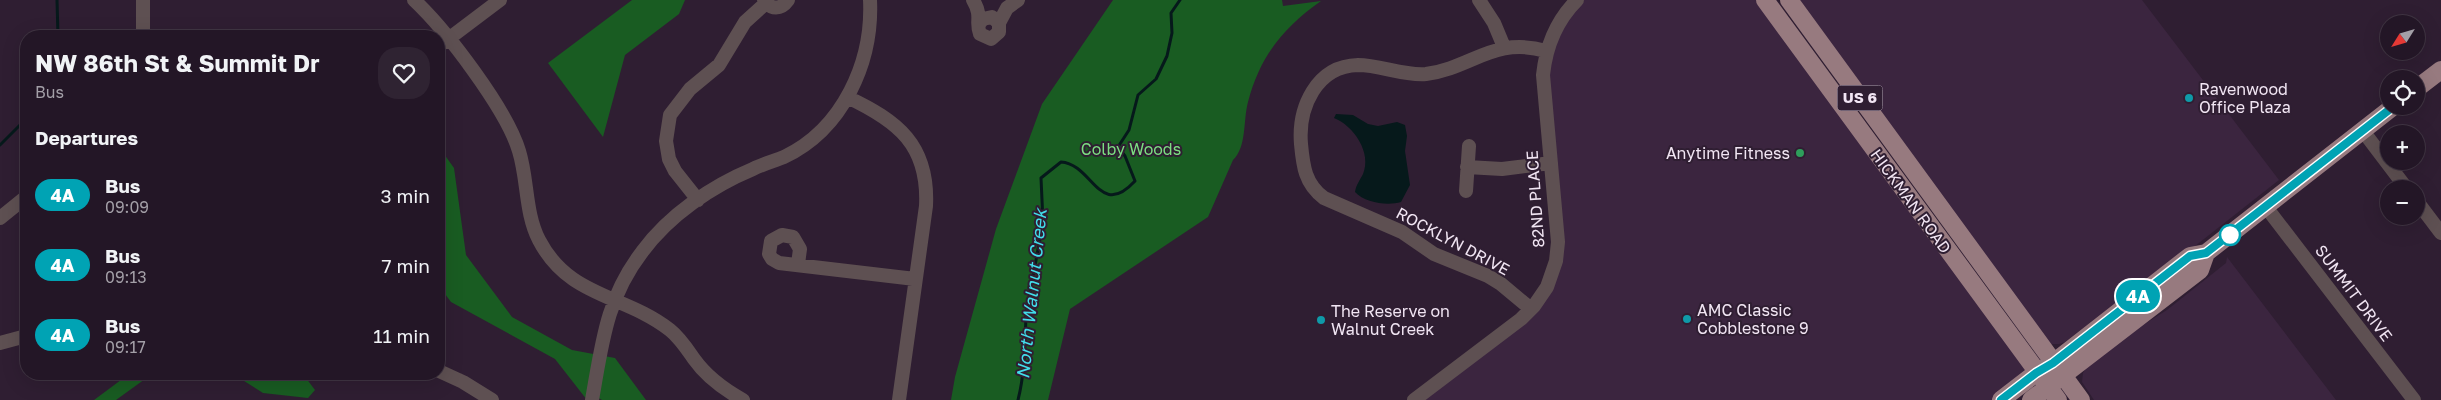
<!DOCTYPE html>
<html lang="en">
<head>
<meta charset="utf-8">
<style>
	:root { --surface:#231626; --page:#2f2332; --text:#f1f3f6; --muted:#a39fa7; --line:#403543 }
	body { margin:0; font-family:"Golos Text",sans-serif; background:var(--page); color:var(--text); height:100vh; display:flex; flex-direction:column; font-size:19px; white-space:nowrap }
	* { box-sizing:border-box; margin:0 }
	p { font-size:16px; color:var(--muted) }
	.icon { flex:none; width:28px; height:28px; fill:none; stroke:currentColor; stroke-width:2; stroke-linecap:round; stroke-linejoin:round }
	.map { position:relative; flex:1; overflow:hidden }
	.side { position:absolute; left:20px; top:30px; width:425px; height:350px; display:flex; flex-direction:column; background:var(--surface); border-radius:20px; box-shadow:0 5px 20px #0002,0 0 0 1px var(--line) }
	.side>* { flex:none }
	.badge { padding:0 10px; border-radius:16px; font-size:18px; line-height:32px }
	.needle { width:32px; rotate:233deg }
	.buttons { position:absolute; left:2380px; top:15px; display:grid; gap:10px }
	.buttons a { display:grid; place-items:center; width:45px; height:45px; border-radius:50%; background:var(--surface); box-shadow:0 5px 20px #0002,0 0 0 1px var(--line); font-size:25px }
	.map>.badge { position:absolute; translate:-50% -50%; box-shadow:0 0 0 2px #fff }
	h2 { padding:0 15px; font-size:19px; line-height:45px }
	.round { display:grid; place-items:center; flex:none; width:52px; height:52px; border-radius:20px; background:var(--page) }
	.headline { display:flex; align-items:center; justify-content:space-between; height:85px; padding:0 15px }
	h1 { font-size:24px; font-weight:700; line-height:38px }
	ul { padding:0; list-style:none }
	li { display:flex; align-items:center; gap:15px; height:70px; padding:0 15px }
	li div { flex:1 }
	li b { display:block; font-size:19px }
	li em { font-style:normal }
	li .badge { min-width:55px; font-weight:700; text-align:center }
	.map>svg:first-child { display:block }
	.built { fill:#3b253f }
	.green { fill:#195c22 }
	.water { fill:#06191b }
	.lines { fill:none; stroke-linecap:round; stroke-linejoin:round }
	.stream { stroke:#06191b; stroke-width:3 }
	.minor { stroke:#5e5052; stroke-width:14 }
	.major { stroke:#977a7f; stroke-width:18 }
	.line-casing { stroke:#fff; stroke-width:11 }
	.line { stroke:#00a3b4; stroke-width:8 }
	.culture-dot { fill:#0f9aa8; stroke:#2f1e32; stroke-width:2 }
	.leisure-dot { fill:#2e9e5b; stroke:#2f1e32; stroke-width:2 }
	.stop-dot { fill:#fff; stroke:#00a3b4; stroke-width:2.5 }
	.labels { text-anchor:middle; stroke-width:4; stroke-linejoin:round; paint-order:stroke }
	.shield { fill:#2f1e32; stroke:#b7a9b9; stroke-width:1 }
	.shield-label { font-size:15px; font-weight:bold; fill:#f1e5f3 }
	.poi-label { font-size:16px; fill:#f1e5f3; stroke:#2f1e32; text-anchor:start }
	.park-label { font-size:16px; fill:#7cde82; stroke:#2f1e32 }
	.street-label { font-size:16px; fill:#f1e5f3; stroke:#2f1e32 }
	.water-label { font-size:18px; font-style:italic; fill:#42ddea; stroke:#2f1e32 }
</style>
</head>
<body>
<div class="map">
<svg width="2441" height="400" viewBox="0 0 2441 400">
	<rect width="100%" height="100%" fill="#2f1e32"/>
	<path class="built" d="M1577,0h188l271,373 -35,27h-587l100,-75 39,-55 -7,-219z
		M1795,0h347l137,180 -117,92 -36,23 -61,47 -6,2h-10z
		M2227,257l109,143h-242l-12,-18 1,-9 4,-7 35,-28 45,-28 59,-47z"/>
	<path class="green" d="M632,0h53l-6,14 -54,41 -22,82 -55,-74z
		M1113,0h169l1,6 38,-5c-38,27 -61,55 -73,101 -5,18 -1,45 -15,58l-25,57 -138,92 -22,91h-97l4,-23 41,-148 46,-125z
		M439,147l15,21 12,87 46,62 60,33 43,8 31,42h-44l-9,-5 -6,5 -32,-41 -104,-57 -12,-16z
		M129,374h23l-36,26h-22z
		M233,374h70l12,16 -7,8 -45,-5z"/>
	<path class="water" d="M1336,114l17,1 15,9 10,2 19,-4 8,3 2,11 -2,15 5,34 -9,17c-13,4 -36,1 -46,-10 1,-7 5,-12 8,-18 9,-21 -9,-48 -29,-56z"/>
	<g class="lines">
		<path class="stream" d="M57,0l1,36
			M0,145l26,-26
			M1018,400c7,-27 7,-57 8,-85l17,-93 -2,-44 20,-16c32,2 38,58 74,19l-10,-25 -7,-9 11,-17 9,-35 18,-16 11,-23 5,-23 -1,-20 9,-13"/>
		<path class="minor" d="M414,0c32,30 93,110 105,151 9,29 6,62 20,89 30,58 85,54 131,90 10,8 17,19 24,29 12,17 31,31 49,41
			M764,0c7,10 17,10 24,0
			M973,0c10,17 2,21 7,34l11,5 8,-7v-9l-7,-6 -9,2 -4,5
			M1479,0l15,23 10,24
			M999,23l8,-15 11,-8
			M143,36v-36
			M439,46l61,-46
			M847,97c51,24 82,48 79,109l-27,194
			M2363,131l44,58
			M1467,167l35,2 49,-6
			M1466,191l3,-45
			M698,200l-23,-29 -6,-12 -3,-18 4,-26 20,-26 29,-24 26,-43 21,-19
			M2416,200l25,33
			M2266,207l148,193
			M0,218l26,-21
			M798,264l2,-15 -7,-12 -11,-2 -11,6 -2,13 3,5 7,4 136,16
			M1531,309l-30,-25 -13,-8 -54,-22 -32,-22 -78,-34c-19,-14 -21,-32 -23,-54 -3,-36 15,-78 57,-79 22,0 46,11 68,9 46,-6 68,-38 120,-23
			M0,343l26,-7
			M439,371l24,11 29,18
			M592,400c10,-56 14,-101 50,-148 27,-37 70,-66 111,-83 10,-5 21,-8 31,-12 59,-28 89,-95 86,-157
			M1414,400l107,-81 13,-13 13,-19 9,-26 2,-19 -15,-167c3,-29 13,-54 34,-75"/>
		<path class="major" d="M1765,0l293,400
			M1789,0l292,400
			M2416,89l25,-19
			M2001,400l35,-27 17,-10 137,-107 16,-3 188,-147
			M2031,400l169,-130 6,-17"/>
	</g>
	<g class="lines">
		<defs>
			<path id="line" d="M2001,400l35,-27 17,-10 137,-107 16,-3 188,-147"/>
		</defs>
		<use href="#line" class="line-casing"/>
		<use href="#line" class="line"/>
	</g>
	<g class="culture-dot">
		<circle cx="2189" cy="98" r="5"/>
		<circle cx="1687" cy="319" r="5"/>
		<circle cx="1321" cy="320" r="5"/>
	</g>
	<circle class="leisure-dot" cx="1800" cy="153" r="5"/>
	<circle class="stop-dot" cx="2230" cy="235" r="10"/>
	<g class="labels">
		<rect class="shield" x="1837.5" y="85.5" width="45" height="25" rx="4"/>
		<g class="shield-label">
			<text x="1860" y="103">US 6</text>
		</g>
		<g class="poi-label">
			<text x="2199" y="95">Ravenwood<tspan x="2199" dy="18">Office Plaza</tspan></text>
			<text x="1790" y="159" text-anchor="end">Anytime Fitness</text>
			<text x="1697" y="316">AMC Classic<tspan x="1697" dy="18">Cobblestone 9</tspan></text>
			<text x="1331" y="317">The Reserve on<tspan x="1331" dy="18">Walnut Creek</tspan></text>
		</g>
		<g class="park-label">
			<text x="1131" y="155">Colby Woods</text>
		</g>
		<g class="street-label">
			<text transform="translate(1535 199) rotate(-94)" y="6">82ND PLACE</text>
			<text transform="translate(1911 201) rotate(54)" y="6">HICKMAN ROAD</text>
			<text transform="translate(1453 241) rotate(28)" y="6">ROCKLYN DRIVE</text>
			<text transform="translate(2354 293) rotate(53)" y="6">SUMMIT DRIVE</text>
		</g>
		<g class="water-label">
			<text transform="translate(1032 294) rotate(-84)" y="6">North Walnut Creek</text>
		</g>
	</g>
</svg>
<div class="buttons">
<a><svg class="needle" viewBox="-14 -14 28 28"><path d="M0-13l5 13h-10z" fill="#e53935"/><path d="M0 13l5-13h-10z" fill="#a39fa7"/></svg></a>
<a><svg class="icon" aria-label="locate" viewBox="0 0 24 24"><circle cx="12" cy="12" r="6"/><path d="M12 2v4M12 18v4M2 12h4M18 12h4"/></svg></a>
<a>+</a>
<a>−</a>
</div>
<b class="badge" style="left:2138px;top:296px;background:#00a3b4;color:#fff">4A</b>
<section class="side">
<div class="headline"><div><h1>NW 86th St &amp; Summit Dr</h1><p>Bus</p></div><a class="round"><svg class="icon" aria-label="heart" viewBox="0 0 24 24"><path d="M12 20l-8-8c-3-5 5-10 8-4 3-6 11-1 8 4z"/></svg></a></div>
<h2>Departures</h2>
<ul>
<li><span class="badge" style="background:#00a3b4;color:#fff">4A</span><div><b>Bus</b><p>09:09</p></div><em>3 min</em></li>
<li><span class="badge" style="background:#00a3b4;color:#fff">4A</span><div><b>Bus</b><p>09:13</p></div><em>7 min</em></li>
<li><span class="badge" style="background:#00a3b4;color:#fff">4A</span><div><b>Bus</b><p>09:17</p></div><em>11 min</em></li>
</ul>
</section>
</div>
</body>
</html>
